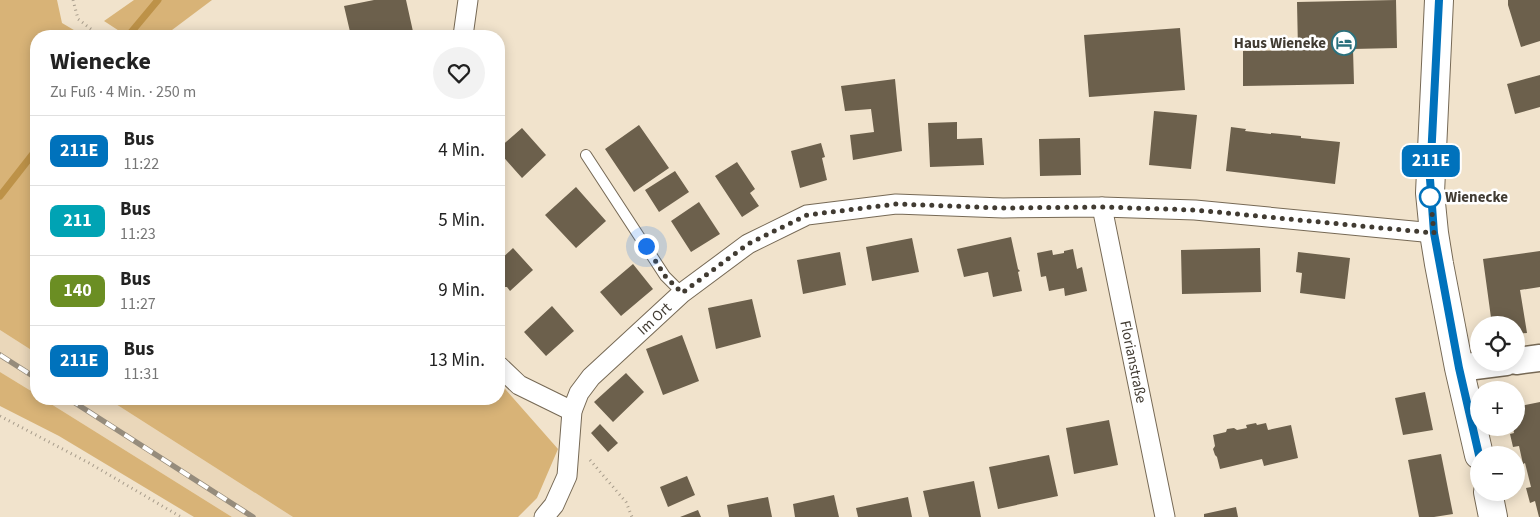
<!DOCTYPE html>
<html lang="de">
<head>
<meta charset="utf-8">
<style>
	:root { --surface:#fff; --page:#f2f2f2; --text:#222; --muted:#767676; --line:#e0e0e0 }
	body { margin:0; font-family:"Source Sans 3",sans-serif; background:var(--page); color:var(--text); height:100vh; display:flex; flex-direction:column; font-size:19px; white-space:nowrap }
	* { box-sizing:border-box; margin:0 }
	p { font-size:16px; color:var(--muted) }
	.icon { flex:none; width:28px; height:28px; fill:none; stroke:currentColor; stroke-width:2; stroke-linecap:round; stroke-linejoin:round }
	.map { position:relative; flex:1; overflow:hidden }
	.side { position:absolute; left:30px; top:30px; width:475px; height:375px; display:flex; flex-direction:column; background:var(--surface); border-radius:20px; box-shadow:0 2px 12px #0003 }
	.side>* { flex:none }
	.badge { padding:0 10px; border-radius:8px; font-size:18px; line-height:32px }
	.controls { position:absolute; left:1470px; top:316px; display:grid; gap:10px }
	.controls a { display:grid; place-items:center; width:55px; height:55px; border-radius:50%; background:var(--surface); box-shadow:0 2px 12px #0003; font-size:25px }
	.you { position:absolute; width:25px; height:25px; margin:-12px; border:4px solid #fff; border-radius:50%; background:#1a73e8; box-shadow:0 0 0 8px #1a73e833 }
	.map>.badge { position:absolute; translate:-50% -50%; box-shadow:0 0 0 2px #fff }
	.round { display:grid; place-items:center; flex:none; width:52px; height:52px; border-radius:26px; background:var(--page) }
	.headline { display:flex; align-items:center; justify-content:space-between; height:85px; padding:0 20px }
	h1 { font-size:24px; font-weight:700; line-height:38px }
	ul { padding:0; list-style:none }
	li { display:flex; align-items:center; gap:15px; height:70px; padding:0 20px; border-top:1px solid var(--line) }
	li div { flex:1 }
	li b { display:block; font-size:19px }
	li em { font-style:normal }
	li .badge { min-width:55px; font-weight:700; text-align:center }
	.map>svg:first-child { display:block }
	.built { fill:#ead7ba }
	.green { fill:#d8b377 }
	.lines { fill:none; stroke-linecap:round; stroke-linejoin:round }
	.stream { stroke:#bd9248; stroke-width:7 }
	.building { fill:#6c604c }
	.lane-casing { stroke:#766955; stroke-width:12 }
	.street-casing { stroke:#766955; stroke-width:21 }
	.secondary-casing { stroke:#766955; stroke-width:29 }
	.primary-casing { stroke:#766955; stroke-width:30 }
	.path { stroke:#a79c8b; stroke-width:3; stroke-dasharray:1 4; stroke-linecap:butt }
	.lane { stroke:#fff; stroke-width:10 }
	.street { stroke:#fff; stroke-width:19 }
	.secondary { stroke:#fff; stroke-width:26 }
	.primary { stroke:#fff; stroke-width:28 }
	.rail-casing { stroke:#968c7c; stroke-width:5.5 }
	.rail { stroke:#fff; stroke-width:4; stroke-dasharray:11; stroke-linecap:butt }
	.line-casing { stroke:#fff; stroke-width:11 }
	.line { stroke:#0072bc; stroke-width:8 }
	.walk { stroke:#413b32; stroke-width:5; stroke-dasharray:0 9 }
	.stop-dot { fill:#fff; stroke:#0072bc; stroke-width:2.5 }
	.labels { text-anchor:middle; stroke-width:5; stroke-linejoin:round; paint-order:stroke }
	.poi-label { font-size:15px; font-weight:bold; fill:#413b32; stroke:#fff; text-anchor:end }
	.stop-label { font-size:15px; font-weight:bold; fill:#413b32; stroke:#fff; text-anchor:start }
	.street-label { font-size:15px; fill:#413b32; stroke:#fff }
</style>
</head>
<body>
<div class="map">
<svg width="1540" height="517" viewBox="0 0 1540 517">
	<rect width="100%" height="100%" fill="#f1e3cc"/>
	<path class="built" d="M0,330l36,23v41l-36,-22z
		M43,399h65l185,118h-61z"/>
	<path class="green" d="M0,0h57l5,23 22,13h-48v317l-36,-23z
		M134,0h78l-48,36h-37l-23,-15z
		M0,372l36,22v5h7l189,118h-38l-135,-81 -59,-30z
		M499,382l59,67 -21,49 -19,19h-225l-185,-118h185v4l62,-4h144z"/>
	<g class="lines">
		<path class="stream" d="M128,36l30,-36
			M0,196l36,-46"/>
	</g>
	<path class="building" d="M374,0h32l8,36h-63l-7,-30z
		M1396,0l1,48 -44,1 1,35 -111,2v-35l55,-1 -1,-48z
		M1508,0h32v41l-19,6 -13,-42z
		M1180,28l5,62 -96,7 -5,-62z
		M1540,75v32l-25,7 -8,-30z
		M895,79l7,72 -49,9 -3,-25 24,-3 -3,-23 -26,2 -4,-25z
		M1154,111l43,4 -6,54 -42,-4z
		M957,122v17l25,-1 2,27 -54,2 -2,-44z
		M639,125l30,43 -35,24 -29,-43z
		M1231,127l15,2 -1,2 26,3v-1l30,3v2l39,4 -5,42 -109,-13z
		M522,128l24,27 -24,23 -23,-26v-4z
		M1080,138l1,37 -41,1 -1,-37z
		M821,143l4,14 -3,1 5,22 -27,8 -9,-37z
		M737,162l18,27 -5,4 9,13 -17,11 -27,-41z
		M675,171l14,21 -30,20 -14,-22z
		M576,187l30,34 -30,27 -31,-33z
		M699,202l21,32 -29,18 -20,-31z
		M1011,237l7,32 2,2 -2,1 4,19 -29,6 -5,-25 -24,5 -7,-28z
		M912,238l7,34 -47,9 -6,-34z
		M513,248l20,22 -23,21 -3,-4h-3l-4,4 -1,-2v-28z
		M1260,248l1,44 -79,2 -1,-44z
		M1073,249l4,20 5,-2 5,24 -22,5 -1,-8 -15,3 -3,-15 -5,1 -4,-24 15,-3 1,5 11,-2v-2z
		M1540,251v36l-20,3 7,43 -11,1v-9h-24l-9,-66z
		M840,252l6,33 -43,9 -6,-34z
		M1298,252l52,6 -5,41 -45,-6 2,-20 -6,-1z
		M633,264l20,25 -32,27 -21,-24z
		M752,299l9,38 -45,12 -8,-41z
		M552,306l22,25 -28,25 -22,-24z
		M682,335l17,46 -36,14 -17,-46z
		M626,373l18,19 -31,30 -19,-20z
		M1425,392l8,38 -30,5 -8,-37z
		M298,399h41v1l-40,5z
		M1540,402v115h-1l-4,-16 -5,2 -4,-15 5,-1 -6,-24 -2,1 -4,-18 -6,1 -3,-13 4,-1 -1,-5h3v-21z
		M1109,420l9,45 -44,9 -8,-46z
		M1256,423l1,2 9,-2 2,7 23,-5 7,33 -34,8 -2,-7 -42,10 -3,-12 -2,-2 -2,-6 2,-3 -2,-11 13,-3 1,-3 7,-1 3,2 10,-2 -1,-3z
		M600,424l18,19 -10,9 -17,-19z
		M1441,454l12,60 -19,3h-15l-11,-57z
		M1049,455l9,41 -60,13 -9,-42z
		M687,476l8,19 -27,12 -8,-20z
		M974,481l7,36h-52l-6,-26z
		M834,495l5,22h-44l-2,-13z
		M768,497l4,20h-43l-2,-12z
		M908,497l4,20h-54l-2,-9z
		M1236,507l2,10h-34v-3z
		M698,510l3,7h-21z"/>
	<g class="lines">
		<defs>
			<path id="lane" d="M586,155l79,121 17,17"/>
			<g id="street">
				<path d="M463,36l5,-36"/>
				<path id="s1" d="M1102,207l63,310"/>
				<path d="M499,366l20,19 53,26"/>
				<path id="s2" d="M544,517l10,-12 13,-29 5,-65 7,-18 12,-16 91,-84 66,-49 59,-29 89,-11 107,4 99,-1 93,3 239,23"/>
			</g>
			<path id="secondary" d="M1516,361l24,-3
				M1459,368l47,-6"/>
			<path id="primary" d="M1439,0l-9,193 4,40 5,31 20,104 20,87
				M1488,492l5,25"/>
		</defs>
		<use href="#lane" class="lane-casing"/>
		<use href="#street" class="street-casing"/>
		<use href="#secondary" class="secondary-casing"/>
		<use href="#primary" class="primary-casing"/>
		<path class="path" d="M73,0l5,19 22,17
			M0,416l89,47 92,54
			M590,460l36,42 6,15"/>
		<use href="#lane" class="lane"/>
		<use href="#street" class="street"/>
		<use href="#secondary" class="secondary"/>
		<use href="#primary" class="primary"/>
		<defs>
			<path id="rail" d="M0,355l36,23
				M69,399l184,118"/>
		</defs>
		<use href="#rail" class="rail-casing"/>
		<use href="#rail" class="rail"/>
	</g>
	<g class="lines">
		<defs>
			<path id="line" d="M1439,0l-9,179 4,54 25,135 20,87"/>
		</defs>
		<use href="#line" class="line-casing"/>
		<use href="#line" class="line"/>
		<path class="walk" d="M646,246l19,30 17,17 66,-49 59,-29 89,-11 106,4 100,-1 93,3 239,23 -4,-40v4"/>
	</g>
	<defs>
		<symbol id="hotel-ring" viewBox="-11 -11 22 22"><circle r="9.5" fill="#fff" stroke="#2a717d" stroke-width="1.5"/><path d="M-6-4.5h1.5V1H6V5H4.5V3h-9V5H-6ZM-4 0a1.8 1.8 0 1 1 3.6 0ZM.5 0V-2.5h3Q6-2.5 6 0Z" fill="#2a717d"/></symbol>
	</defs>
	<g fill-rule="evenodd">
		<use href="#hotel-ring" x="1330" y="29" width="28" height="28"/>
	</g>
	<circle class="stop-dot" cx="1430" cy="197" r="10"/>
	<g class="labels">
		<g class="poi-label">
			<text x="1326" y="48">Haus Wieneke</text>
		</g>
		<g class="stop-label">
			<text x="1445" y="202">Wienecke</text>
		</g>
		<g class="street-label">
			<text dy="5" stroke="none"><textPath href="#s2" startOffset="238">Im Ort</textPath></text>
			<text dy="5" stroke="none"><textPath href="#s1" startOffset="158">Florianstraße</textPath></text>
		</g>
	</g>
</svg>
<div class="controls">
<a><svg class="icon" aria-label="locate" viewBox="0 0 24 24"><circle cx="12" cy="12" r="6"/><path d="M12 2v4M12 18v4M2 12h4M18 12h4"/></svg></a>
<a>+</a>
<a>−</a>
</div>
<div class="you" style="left:646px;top:246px"></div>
<b class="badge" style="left:1431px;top:161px;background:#0072bc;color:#fff">211E</b>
<section class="side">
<div class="headline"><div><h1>Wienecke</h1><p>Zu Fuß · 4 Min. · 250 m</p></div><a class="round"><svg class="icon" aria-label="heart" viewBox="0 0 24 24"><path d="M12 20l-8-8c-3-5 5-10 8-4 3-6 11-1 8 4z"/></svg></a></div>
<ul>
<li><span class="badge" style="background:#0072bc;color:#fff">211E</span><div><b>Bus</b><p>11:22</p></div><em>4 Min.</em></li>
<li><span class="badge" style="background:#00a3b4;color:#fff">211</span><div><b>Bus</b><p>11:23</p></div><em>5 Min.</em></li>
<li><span class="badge" style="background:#6b8e23;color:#fff">140</span><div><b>Bus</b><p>11:27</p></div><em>9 Min.</em></li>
<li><span class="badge" style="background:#0072bc;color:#fff">211E</span><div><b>Bus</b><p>11:31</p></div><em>13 Min.</em></li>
</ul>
</section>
</div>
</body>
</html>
